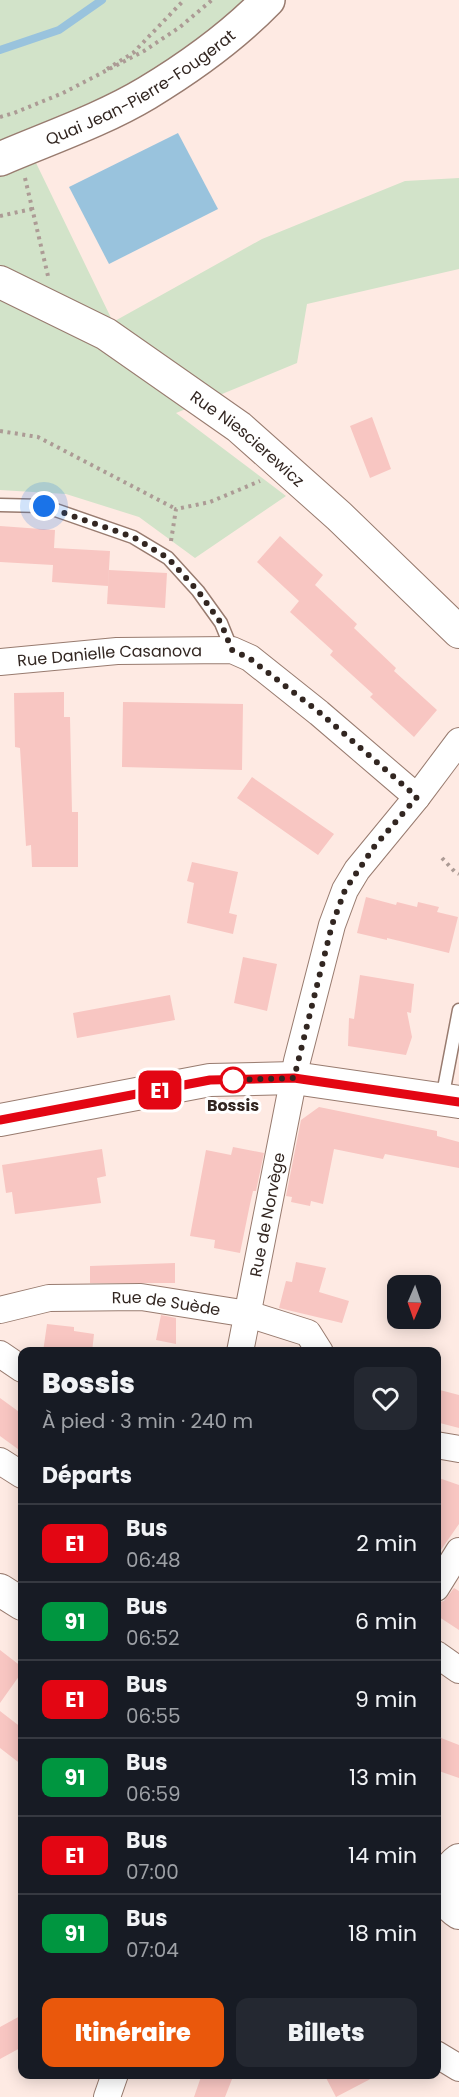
<!DOCTYPE html>
<html lang="fr">
<head>
<meta charset="utf-8">
<style>
	:root { --surface:#171b24; --page:#242831; --text:#f1f3f6; --muted:#9ea1a6; --line:#363941; --accent:#ea580c }
	body { margin:0; font-family:Poppins,sans-serif; background:var(--page); color:var(--text); height:100vh; display:flex; flex-direction:column; font-size:22px; white-space:nowrap }
	* { box-sizing:border-box; margin:0 }
	p { font-size:20px; color:var(--muted) }
	.icon { flex:none; width:33px; height:33px; fill:none; stroke:currentColor; stroke-width:2; stroke-linecap:round; stroke-linejoin:round }
	.map { position:relative; flex:1; overflow:hidden }
	.details { position:absolute; left:18px; top:1347px; width:423px; height:732px; display:flex; flex-direction:column; background:var(--surface); border-radius:12px; box-shadow:0 3px 15px #0003 }
	.details>* { flex:none }
	.badge { padding:0 12px; border-radius:9px; font-size:21px; line-height:39px }
	.needle { width:39px; rotate:182deg }
	.tools { position:absolute; left:387px; top:1275px; display:grid; gap:12px }
	.tools a { display:grid; place-items:center; width:54px; height:54px; border-radius:12px; background:var(--surface); box-shadow:0 3px 15px #0003; font-size:30px }
	.you { position:absolute; width:30px; height:30px; margin:-15px; border:4px solid #fff; border-radius:50%; background:#1a73e8; box-shadow:0 0 0 9px #1a73e833 }
	.map>.badge { position:absolute; translate:-50% -50%; box-shadow:0 0 0 3px #fff }
	h2 { padding:0 24px; font-size:22px; line-height:54px }
	.round { display:grid; place-items:center; flex:none; width:63px; height:63px; border-radius:12px; background:var(--page) }
	.overview { display:flex; align-items:center; justify-content:space-between; height:102px; padding:0 24px }
	h1 { font-size:28px; font-weight:800; line-height:45px }
	.button { display:flex; gap:12px; margin-top:auto; padding:12px 24px }
	.button a { flex:1; height:69px; border-radius:12px; background:var(--accent); color:#fff; font-size:24px; font-weight:800; line-height:69px; text-align:center }
	.button a+a { background:var(--page); color:var(--text) }
	ul { padding:0; list-style:none }
	li { display:flex; align-items:center; gap:18px; height:78px; padding:0 24px; border-top:2px solid var(--line) }
	li div { flex:1 }
	li b { display:block; font-size:22px }
	li em { font-style:normal }
	li .badge { min-width:66px; font-weight:700; text-align:center }
	.map>svg:first-child { display:block }
	.green { fill:#d2e3c9 }
	.water { fill:#99c3dd }
	.lines { fill:none; stroke-linecap:round; stroke-linejoin:round }
	.stream { stroke:#99c3dd; stroke-width:8 }
	.building { fill:#f8c6c2 }
	.service-casing { stroke:#987b6f; stroke-width:15 }
	.minor-casing { stroke:#987b6f; stroke-width:28 }
	.tertiary-casing { stroke:#987b6f; stroke-width:34 }
	.secondary-casing { stroke:#987b6f; stroke-width:36 }
	.path { stroke:#ac9b95; stroke-width:4; stroke-dasharray:3 4.5; stroke-linecap:butt }
	.service { stroke:#fff; stroke-width:12 }
	.minor { stroke:#fff; stroke-width:26 }
	.tertiary { stroke:#fff; stroke-width:32 }
	.secondary { stroke:#fff; stroke-width:33 }
	.line-casing { stroke:#fff; stroke-width:14 }
	.line { stroke:#e30613; stroke-width:9 }
	.walk { stroke:#322621; stroke-width:6; stroke-dasharray:0 10.8 }
	.stop-dot { fill:#fff; stroke:#e30613; stroke-width:3 }
	.labels { text-anchor:middle; stroke-width:6; stroke-linejoin:round; paint-order:stroke }
	.street-label { font-size:16px; fill:#322621; stroke:#fff }
	.stop-label { font-size:16px; font-weight:bold; fill:#322621; stroke:#fff }
</style>
</head>
<body>
<div class="map">
<svg width="459" height="2097" viewBox="0 0 459 2097">
	<rect width="100%" height="100%" fill="#feeae3"/>
	<path class="green" d="M0,0h250l-100,79 -127,57 90,186 149,-83 143,-58 54,-3v91l-152,35 -10,59 -121,50 110,83 -91,62 -56,-41 -73,-23 -66,-4z"/>
	<path class="water" d="M178,133l40,76 -109,55 -40,-77z"/>
	<g class="lines">
		<path class="stream" d="M0,50l59,-20 43,-30"/>
	</g>
	<path class="building" d="M372,417l19,52 -21,9 -20,-52z
		M0,526l55,4 -1,18 56,3 -2,35 -56,-4 1,-17 -53,-3z
		M280,536l43,39 -8,10 42,39 -3,4 42,40 -2,3 43,39 -23,27 -44,-40 3,-3 -43,-39 3,-4 -43,-39 9,-11 -42,-39z
		M109,570l58,3 -2,35 -58,-4z
		M64,692v25h6l2,95h6v55h-46l-1,-22 -5,1 -6,-98 -5,-1 -1,-54z
		M123,702l120,2 -1,66 -120,-3z
		M252,777l82,57 -16,21 -81,-57z
		M192,862l46,10 -9,41 8,2 -4,19 -46,-11 7,-40 -7,-2z
		M366,897l30,8 1,-3 20,5 1,-5 21,5 -2,5 21,5 -9,36 -41,-10 -21,-5v2l-30,-7z
		M243,957l34,7 -10,47 -33,-8z
		M360,975l54,9 -3,29 -4,-1 5,25 -6,18 -58,-9 1,-28 5,1z
		M170,995l5,25 -98,18 -4,-25z
		M319,1107l118,24v5l22,6v26l-74,-14 -2,5 -49,-10 -11,55 -12,-3 -1,5 -19,-4 1,-5 -6,-1 15,-76z
		M233,1147l31,6 -8,38h-3l-3,13 -10,49 -26,-5 1,-8 -25,-4 16,-86 25,5z
		M102,1149l4,27 -9,2 4,25 -86,11 -3,-22 -6,1 -4,-28z
		M296,1262l30,6 -7,24 30,9 -7,22 -63,-15 7,-27 6,1z
		M175,1263v20h-85v-17z
		M161,1315l15,3v26l-20,-4z
		M47,1324l27,3v4l20,3 -2,18h-49z
		M436,1389l23,6v33l-23,-6z
		M0,1398l22,16v38l-22,-16z
		M436,1477l23,8v39l-23,33z
		M454,1588l5,3v39l-23,-15v-12l8,-2z
		M0,1650l22,17v5l-22,31z
		M0,1711l22,17v37l-22,-17z
		M436,1736l23,9v33l-23,-8z
		M22,2015v32l-22,12v-32z
		M202,2074h32l-9,23h-31z
		M324,2074h56l-44,23z"/>
	<g class="lines">
		<defs>
			<path id="service" d="M0,505l44,1 89,31 35,21 30,33 23,32 11,27
				M442,1099l17,-89"/>
			<g id="minor">
				<path id="s1" d="M0,662l117,-11 115,-1 18,8 69,55 98,84"/>
				<path id="s2" d="M0,1310l49,-12 92,-1 107,17 60,19 12,19"/>
				<path id="s3" d="M240,1352l57,-291 35,-136 13,-35 12,-20 60,-73 42,-56"/>
				<path d="M0,1354l22,15"/>
				<path d="M436,1445l23,4"/>
				<path d="M0,1461l22,14"/>
				<path d="M436,1588l23,-37"/>
				<path d="M436,1654l23,16"/>
				<path d="M436,2054l23,14"/>
				<path d="M107,2097l8,-23"/>
			</g>
			<g id="tertiary">
				<path id="s4" d="M0,282l106,52 133,93 100,89 120,116"/>
				<path d="M0,1120l210,-40 84,-2 165,24"/>
				<path d="M0,1590l22,14"/>
				<path d="M459,1860c-18,13 -22,40 0,53"/>
			</g>
			<g id="secondary">
				<path id="s5" d="M0,159c49,-21 102,-39 147,-66 43,-26 86,-57 121,-93"/>
			</g>
		</defs>
		<use href="#service" class="service-casing"/>
		<use href="#minor" class="minor-casing"/>
		<use href="#tertiary" class="tertiary-casing"/>
		<use href="#secondary" class="secondary-casing"/>
		<path class="path" d="M107,69l26,-16 51,-53
			M0,117l14,-4 49,-20 81,-42 36,-24 32,-27
			M25,178l23,98
			M0,216l32,-7
			M0,431l38,6 138,72
			M171,541l5,-32 34,-7 50,-21
			M442,858l13,14 4,2"/>
		<use href="#service" class="service"/>
		<use href="#minor" class="minor"/>
		<use href="#tertiary" class="tertiary"/>
		<use href="#secondary" class="secondary"/>
	</g>
	<g class="lines">
		<defs>
			<path id="line" d="M0,1120l210,-40 84,-2 165,24"/>
		</defs>
		<use href="#line" class="line-casing"/>
		<use href="#line" class="line"/>
		<path class="walk" d="M44,506l89,31 35,21 30,33 23,32 11,27 17,8 70,54 98,85 -43,50 -29,43 -13,35 -38,153 -63,2h2"/>
	</g>
	<circle class="stop-dot" cx="233" cy="1080" r="12"/>
	<g class="labels">
		<g class="street-label">
			<text dy="6" stroke="none"><textPath href="#s5" startOffset="158">Quai Jean-Pierre-Fougerat</textPath></text>
			<text dy="6" stroke="none"><textPath href="#s4" startOffset="294">Rue Niescierewicz</textPath></text>
			<text dy="6" stroke="none"><textPath href="#s1" startOffset="110">Rue Danielle Casanova</textPath></text>
			<text dy="6" stroke="none"><textPath href="#s3" startOffset="140">Rue de Norvège</textPath></text>
			<text dy="6" stroke="none"><textPath href="#s2" startOffset="168">Rue de Suède</textPath></text>
		</g>
		<g class="stop-label">
			<text x="233" y="1111">Bossis</text>
		</g>
	</g>
</svg>
<div class="tools">
<a><svg class="needle" viewBox="-14 -14 28 28"><path d="M0-13l5 13h-10z" fill="#e53935"/><path d="M0 13l5-13h-10z" fill="#9ea1a6"/></svg></a>
</div>
<div class="you" style="left:44px;top:506px"></div>
<b class="badge" style="left:160px;top:1090px;background:#e30613;color:#fff">E1</b>
<section class="details">
<div class="overview"><div><h1>Bossis</h1><p>À pied · 3 min · 240 m</p></div><a class="round"><svg class="icon" aria-label="heart" viewBox="0 0 24 24"><path d="M12 20l-8-8c-3-5 5-10 8-4 3-6 11-1 8 4z"/></svg></a></div>
<h2>Départs</h2>
<ul>
<li><span class="badge" style="background:#e30613;color:#fff">E1</span><div><b>Bus</b><p>06:48</p></div><em>2 min</em></li>
<li><span class="badge" style="background:#009640;color:#fff">91</span><div><b>Bus</b><p>06:52</p></div><em>6 min</em></li>
<li><span class="badge" style="background:#e30613;color:#fff">E1</span><div><b>Bus</b><p>06:55</p></div><em>9 min</em></li>
<li><span class="badge" style="background:#009640;color:#fff">91</span><div><b>Bus</b><p>06:59</p></div><em>13 min</em></li>
<li><span class="badge" style="background:#e30613;color:#fff">E1</span><div><b>Bus</b><p>07:00</p></div><em>14 min</em></li>
<li><span class="badge" style="background:#009640;color:#fff">91</span><div><b>Bus</b><p>07:04</p></div><em>18 min</em></li>
</ul>
<div class="button"><a>Itinéraire</a><a>Billets</a></div>
</section>
</div>
</body>
</html>
